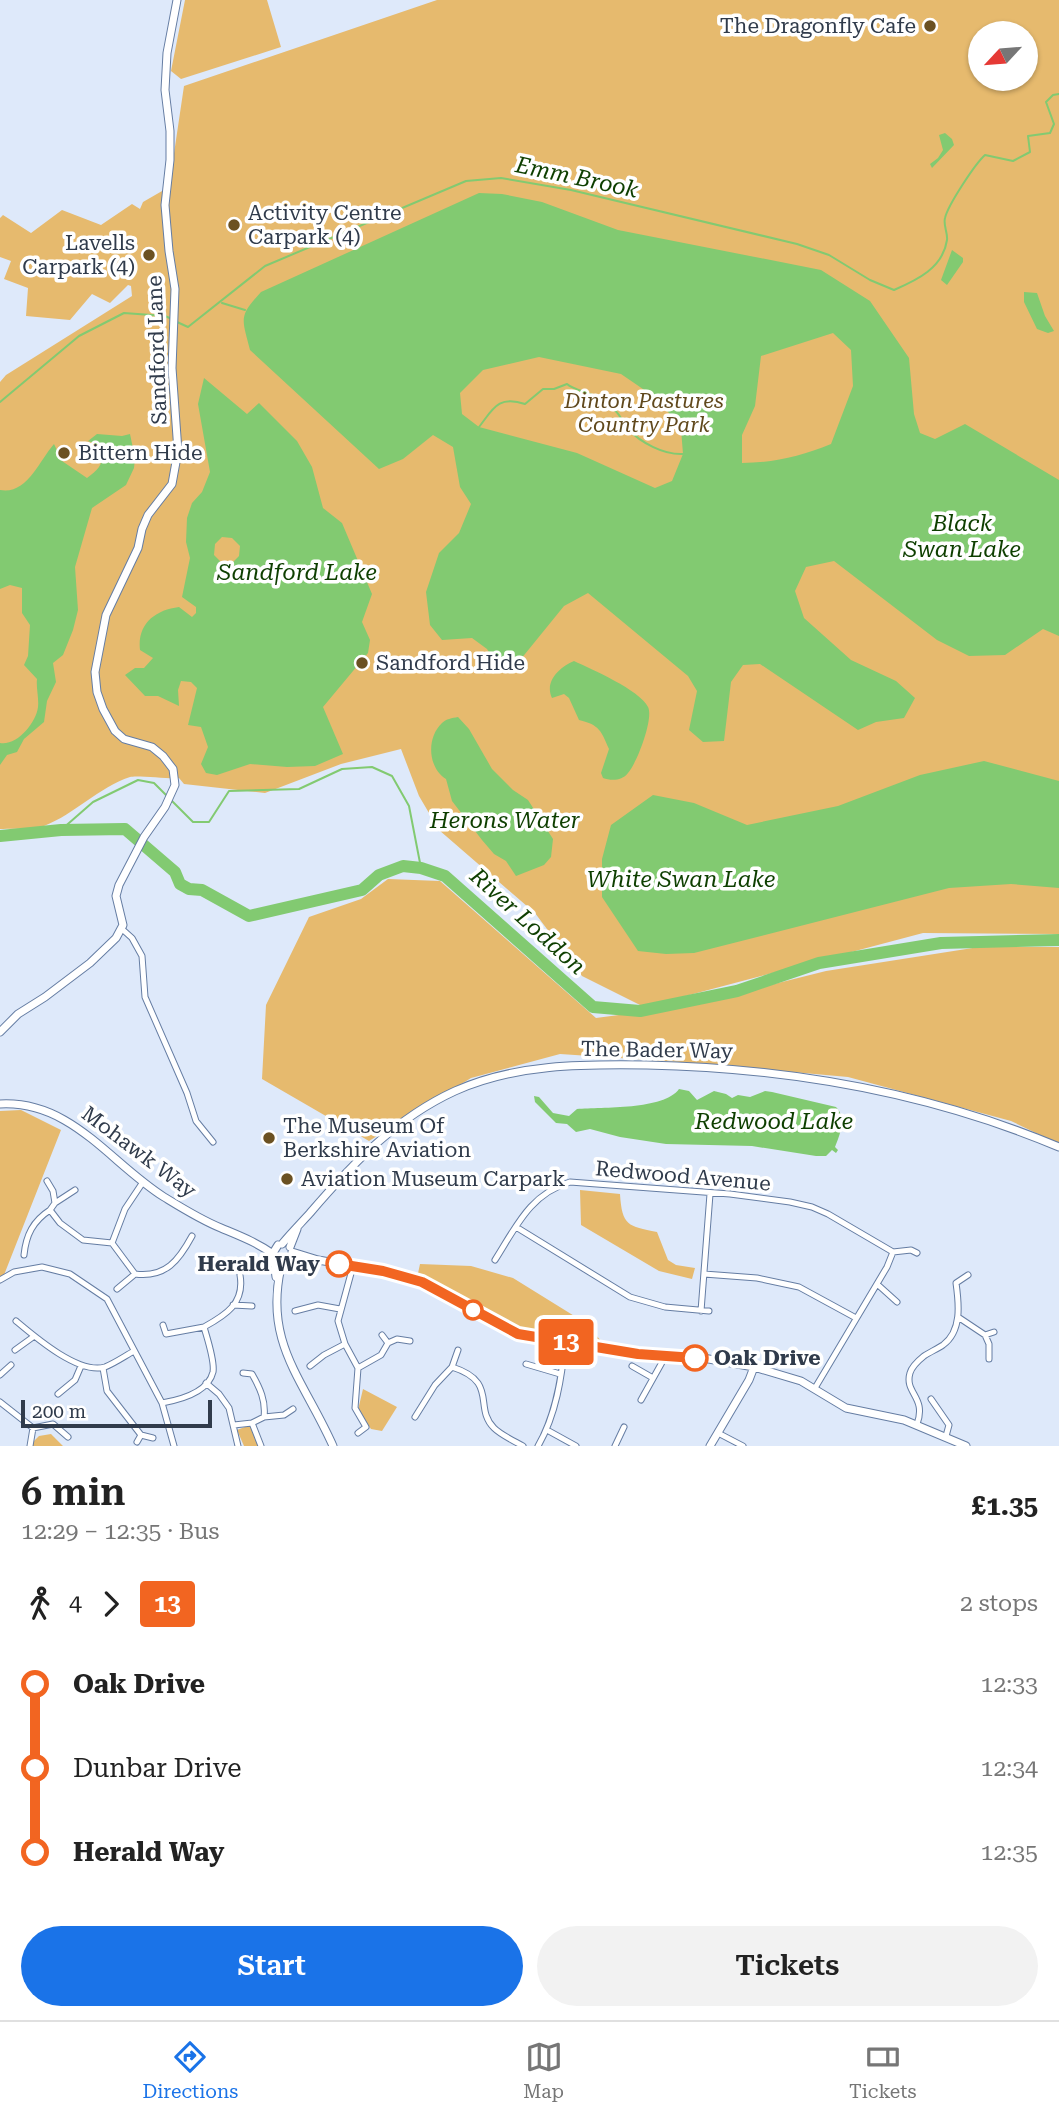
<!DOCTYPE html>
<html lang="en">
<head>
<meta charset="utf-8">
<style>
	:root { --surface:#fff; --page:#f2f2f2; --text:#222; --muted:#767676; --line:#e0e0e0; --accent:#1a73e8 }
	body { margin:0; font-family:"Roboto Serif",serif; background:var(--page); color:var(--text); height:100vh; display:flex; flex-direction:column; font-size:26px; white-space:nowrap }
	* { box-sizing:border-box; margin:0 }
	p { font-size:23px; color:var(--muted) }
	.icon { flex:none; width:38px; height:38px; fill:none; stroke:currentColor; stroke-width:2; stroke-linecap:round; stroke-linejoin:round }
	.map { position:relative; height:1446px; overflow:hidden }
	.panel { display:flex; flex-direction:column; background:var(--surface); flex:1 }
	.panel>* { flex:none }
	.badge { padding:0 14px; border-radius:5px; font-size:24px; line-height:46px }
	.needle { width:46px; rotate:244deg }
	.controls { position:absolute; left:968px; top:21px; display:grid; gap:14px }
	.controls a { display:grid; place-items:center; width:70px; height:70px; border-radius:50%; background:var(--surface); box-shadow:0 2px 5px #0004; font-size:35px }
	.scale { position:absolute; left:21px; bottom:18px; width:191px; box-sizing:border-box; padding-left:7px; border:4px solid #303b4b; border-top:0; font-size:19px; line-height:24px; white-space:nowrap; color:#303b4b; -webkit-text-stroke:5px #fff; paint-order:stroke }
	.map>.badge { position:absolute; translate:-50% -50%; box-shadow:0 0 0 4px #fff }
	.legs { display:flex; align-items:center; gap:10px; height:77px; padding:0 21px; font-size:23px }
	.legs p { margin-inline-start:auto }
	.overview { display:flex; align-items:center; justify-content:space-between; height:119px; padding:0 21px }
	h1 { font-size:38px; font-weight:600; line-height:52px }
	.cta { display:flex; gap:14px; margin-top:auto; padding:14px 21px }
	.cta a { flex:1; height:80px; border-radius:42px; background:var(--accent); color:#fff; font-size:28px; font-weight:600; line-height:80px; text-align:center }
	.cta a+a { background:var(--page); color:var(--text) }
	ul { padding:0 21px; list-style:none }
	li { display:flex; align-items:center; gap:24px; height:84px; font-size:26px }
	li i { display:grid; place-items:center; width:10px; height:100%; margin:0 9px; background:currentColor }
	li i::after { content:''; width:18px; height:18px; margin:-9px; border:5px solid; border-radius:50%; background:var(--surface) }
	li p { margin-inline-start:auto }
	li:first-child i { background:linear-gradient(#0000 50%,currentColor 0) }
	li:last-child i { background:linear-gradient(currentColor 50%,#0000 0) }
	.dock { display:flex; justify-content:space-around; align-items:center; height:98px; border-top:2px solid var(--line); background:var(--surface); font-size:19px; color:var(--muted) }
	.dock a { display:grid; justify-items:center; gap:4px }
	.dock .current { color:var(--accent) }
	.map>svg:first-child { display:block }
	.green { fill:#e6ba6e; fill-rule:evenodd }
	.water { fill:#82ca71; fill-rule:evenodd }
	.lines { fill:none; stroke-linecap:round; stroke-linejoin:round }
	.stream { stroke:#82ca71; stroke-width:2 }
	.river { stroke:#82ca71; stroke-width:12 }
	.street-casing { stroke:#657da3; stroke-width:7 }
	.secondary-casing { stroke:#657da3; stroke-width:9 }
	.street { stroke:#fff; stroke-width:5 }
	.secondary { stroke:#fff; stroke-width:7 }
	.line-1-casing { stroke:#fff; stroke-width:16 }
	.line-1 { stroke:#f26521; stroke-width:10 }
	.poi-dot { fill:#6b5122; stroke:#fff; stroke-width:2.5 }
	.stop-1-dot { fill:#fff; stroke:#f26521; stroke-width:3.5 }
	.labels { text-anchor:middle; stroke-width:7; stroke-linejoin:round; paint-order:stroke }
	.poi-label { font-size:21px; fill:#303b4b; stroke:#fff; text-anchor:start }
	.street-label { font-size:21px; fill:#303b4b; stroke:#fff }
	.park-label { font-size:21px; font-style:italic; fill:#61491d; stroke:#fff }
	.stop-label { font-size:21px; font-weight:bold; fill:#303b4b; stroke:#fff; text-anchor:end }
	.water-label { font-size:23px; font-style:italic; fill:#0e3f00; stroke:#fff }
</style>
</head>
<body>
<div class="map">
<svg width="1059" height="1446" viewBox="0 0 1059 1446">
	<rect width="100%" height="100%" fill="#dee9fa"/>
	<path class="green" d="M185,0h82l14,47 -100,32 -10,-8z
		M437,0h622v934l-136,-1 -279,74 -62,-31 -47,-63 -96,-83 -20,-34 -18,-47 -60,15 -76,29 -81,-9 -5,-6c-11,1 -43,-3 -49,-1 -31,10 -55,37 -86,49 -13,4 -31,2 -44,3v-447l6,-7 126,-79 -1,-10 -3,-1 -18,18 -18,-9 -22,26 -44,-4 2,-28 -24,-9 7,-18 -11,-4v-39l3,-3 28,18 31,-23 39,15 31,-21 8,5 3,-7 26,-15 15,-101zM980,33h46v46h-46z
		M388,879l52,2 156,137 91,-12 139,-35 153,-24h80v197l-48,-23 -163,-44 -168,-15 -120,-8 -89,24 -102,63 -107,-62 4,-74 43,-88 52,-18z
		M21,1110l40,20 -57,145 -4,2v-166z
		M580,1190l40,4c2,32 8,32 37,38l11,28 8,5 19,3 -3,11 -33,-8 -78,-46z
		M420,1264l51,2 42,12 71,44 20,22c-30,-1 -74,-6 -101,-20 -29,-15 -55,-34 -86,-46z
		M363,1389l34,18 -15,24 -11,-2 -13,-19z
		M250,1425l10,21h-16l-7,-16z
		M51,1434l12,12h-31l-1,-2 8,-8z"/>
	<path class="water" d="M945,133l7,6 2,6 -22,23 -2,-4 8,-6 5,-8 -4,-15z
		M479,193l23,1 40,8 76,28 203,40 49,31 39,57 5,56 6,19 15,6 30,-15 94,56v156l-16,-7 -38,26 -36,1 -32,-16 -103,-79 -28,6 -11,24 9,27 47,42 45,21 19,17 -11,20 -28,4 -18,8 -98,-66 -17,1 -12,17 -7,59 -21,1 -14,-12 8,-39 -9,-15 -100,-83 -24,13 -52,64 -13,-3 -12,-18 -15,-11 -30,2 -12,-15 -4,-33 13,-39 20,-20 12,-29 -11,-17 -7,-40 -20,-12 -30,24 -24,10 -129,-119c-8,-32 -12,-33 11,-58zM833,333l18,17 2,36 -22,58c-30,12 -57,19 -89,19v-28l13,-29 6,-50zM539,357l82,17 38,26 22,29 2,25 -11,27 -17,7 -78,-35 -98,-26 -17,-13 -2,-21 23,-23z
		M952,250l11,8v4l-16,23 -6,-5z
		M1024,292l13,1 8,23 9,15 -6,2 -11,-4 -13,-27z
		M204,378l43,36 12,-11 38,38 15,26 11,41 19,15 30,71 -10,28 8,18 -2,13 -45,54 20,47 -28,12 -28,1 -37,-3 -33,11 -11,-2 -5,-9 7,-17 -7,-20 -13,-2 9,-37 -6,-6 -10,-1 -3,9 1,16 -21,-10h-13l-20,-21 10,-7h9l9,-10 -13,-8c-3,-26 15,-40 39,-43l13,10 4,-4v-6l-14,-10 8,-39 -4,-16 1,-24 5,-15 10,-11 8,-20 -12,-68zM222,537l10,1 8,8 -1,10 -7,7 -11,-1 -7,-7 1,-11z
		M97,434l25,2 8,-2 5,24 -1,10 -8,17 -34,23 -17,59 3,43 -5,20 -10,25 -10,8 3,19 -9,19 -3,21 -20,17 -7,13 -10,3 -7,10v-22c17,3 36,-20 38,-36 1,-9 -2,-19 -1,-28l-13,-14 4,-9 2,-31 -8,-12v-25l-12,-3 -10,4v-99c27,5 39,-29 54,-46l8,17 25,17c13,-9 18,-16 14,-32l-13,-5z
		M574,661c17,8 66,29 74,46 6,11 -11,56 -20,66 -6,8 -17,8 -25,5l-2,-5 8,-24c-8,-18 -9,-24 -30,-29l-10,-22 -5,-4 -12,4c-8,-17 8,-31 22,-37z
		M458,717l11,12 23,40 21,21 15,10 25,39 -2,18 -7,8 -28,11 -10,-15 -12,-7 -12,-14 -30,-39 -6,-22c-18,-11 -20,-41 -4,-56 4,-4 10,-5 16,-6z
		M984,761l75,20v107l-48,-4 -62,4 -255,65 -28,1 -28,-3 -36,-54v-38l9,-34 42,-30 41,8 53,22 91,-19 82,-31z
		M679,1089l10,2 8,9 17,-9 12,3 6,4 6,-3 12,2 15,-6 7,1 64,15c11,11 4,27 -1,40l3,3 -2,3 -4,-3 -6,6h-10l-64,-10 -86,-2 -46,-7 -30,-8 -14,3 -9,-8 -11,-1 -21,-21 -1,-6 5,1 14,16 16,3 8,-7c25,-2 87,1 102,-20z"/>
	<g class="lines">
		<path class="stream" d="M222,303l23,7
			M177,322l11,5 77,-61 201,-85 35,-3 70,12 226,54 32,11 41,25 24,10c23,-10 49,-22 53,-50 1,-7 -4,-15 -2,-22 3,-13 30,-54 40,-63l28,6 17,-9 -2,-16 22,-3 4,-9 -8,-22 7,-7 6,-1
			M0,402l79,-66 45,-23 41,3 7,3
			M479,427c14,-18 19,-32 46,-23l18,-15h11l13,-5c8,7 23,8 35,16 5,4 13,9 17,15 3,5 5,10 9,14 13,14 36,26 55,25
			M170,799l23,23h16l20,-31 70,-2 43,-20 30,-2 20,9 17,30 12,62
			M61,830l32,-28 45,-22 16,3 12,12"/>
		<path class="river" d="M0,836l61,-6 64,-1 50,43 5,12 9,5 13,1 47,26 113,-26 17,-15 24,-9 18,2 24,8 148,131 47,4 97,-20 82,-28 122,-20 118,-3"/>
		<defs>
			<path id="street" d="M122,929l10,9 10,18 3,41 42,96 9,28 17,21
				M47,1181l6,10 2,12 -5,7 10,13 23,17 29,3
				M143,1182l-18,27 -13,34 23,31c31,4 44,-14 57,-38
				M55,1203l20,-13
				M516,1227l114,70 35,10 44,4
				M24,1255c2,-20 9,-34 26,-45
				M495,1260c21,-33 35,-66 75,-78l160,12 60,8 22,5 16,7 65,38
				M353,1266l-15,55 7,23 13,24 -3,40 11,19 -8,6
				M704,1274l53,4 42,9 57,31
				M0,1280l14,-8 28,-5 28,7 37,25 55,104 12,43
				M877,1284l20,18
				M117,1289l18,-15
				M233,1305l19,1
				M295,1311l23,-6 22,4
				M701,1311l9,-117
				M958,1317l27,18 9,-3
				M16,1321c19,16 63,54 89,46 10,-4 20,-11 29,-16
				M163,1325l3,9 38,-7
				M985,1335l4,9v15
				M388,1343l9,-4 13,2
				M15,1350l18,-13
				M526,1364l34,10
				M310,1366l14,-11 21,-11
				M632,1366l21,12
				M452,1367l6,-17
				M103,1368l4,23 34,44 -4,7
				M358,1368l23,-13 7,-12 -6,-8
				M0,1375l11,-10
				M206,1383l13,11 10,14 9,38
				M815,1388l72,-121 6,-15 18,-2 6,3
				M58,1394l17,-14 6,-14
				M931,1399l18,26 -3,11
				M641,1400l24,-43
				M0,1402l33,26 -3,18
				M162,1403c17,-3 46,-10 51,-31 2,-11 -6,-34 -9,-45 22,-12 41,-24 36,-52
				M264,1417l20,-2 9,-6
				M415,1417l20,-32 17,-18c47,15 21,40 42,61 7,7 20,13 29,18
				M252,1423l9,23
				M917,1424c10,-27 -13,-31 -7,-51 2,-7 9,-13 14,-17 6,-4 13,-7 19,-11 19,-14 16,-41 13,-62l12,-8
				M234,1425l18,-2 12,-6c2,-16 -4,-29 -12,-43l-9,-1
				M33,1428l20,-4 15,13
				M547,1430l29,16
				M718,1433l25,13
				M141,1435l12,3
				M538,1446c18,-31 24,-69 27,-104
				M615,1446l9,-19"/>
			<path id="secondary" d="M0,1032l18,-18 27,-17 45,-34 26,-25 7,-13 -7,-29 3,-11 25,-48 21,-30 10,-22 -2,-16 -10,-13 -11,-9 -28,-8 -9,-8 -12,-22 -6,-17 -2,-20 11,-57 32,-67 4,-19 6,-14 24,-31 6,-33 -6,-83 3,-79 -6,-38 -4,-46 5,-45v-29l-5,-41 2,-37 10,-53
				M0,1104c71,-4 110,59 164,93 18,11 37,23 57,31 19,8 35,14 52,26
				M282,1244c9,-11 19,-21 28,-31 42,-49 86,-95 145,-122 60,-27 127,-27 192,-26 142,3 281,27 412,82
				M290,1247l7,-18
				M292,1252l26,8 65,11 39,11 96,52 120,20 65,4 51,9 47,14 45,27 58,12 62,26
				M281,1263l33,-2
				M282,1263c-20,79 22,117 51,183
				M276,1277l-3,-24 5,-8
				M710,1446l39,-66 5,-13"/>
		</defs>
		<use href="#street" class="street-casing"/>
		<use href="#secondary" class="secondary-casing"/>
		<use href="#street" class="street"/>
		<use href="#secondary" class="secondary"/>
	</g>
	<g class="lines">
		<defs>
			<path id="line-1" d="M339,1264l44,7 39,11 96,52 120,20 57,4"/>
		</defs>
		<use href="#line-1" class="line-1-casing"/>
		<use href="#line-1" class="line-1"/>
	</g>
	<g class="poi-dot">
		<circle cx="930" cy="26" r="7"/>
		<circle cx="234" cy="225" r="7"/>
		<circle cx="149" cy="255" r="7"/>
		<circle cx="64" cy="453" r="7"/>
		<circle cx="362" cy="663" r="7"/>
		<circle cx="269" cy="1138" r="7"/>
		<circle cx="287" cy="1179" r="7"/>
	</g>
	<g class="stop-1-dot">
		<circle cx="339" cy="1264" r="12"/>
		<circle cx="473" cy="1310" r="9"/>
		<circle cx="695" cy="1358" r="12"/>
	</g>
	<g class="labels">
		<g class="poi-label">
			<text x="916" y="33" text-anchor="end">The Dragonfly Cafe</text>
			<text x="248" y="220">Activity Centre<tspan x="248" dy="24">Carpark (4)</tspan></text>
			<text x="135" y="250" text-anchor="end">Lavells<tspan x="135" dy="24">Carpark (4)</tspan></text>
			<text x="78" y="460">Bittern Hide</text>
			<text x="376" y="670">Sandford Hide</text>
			<text x="283" y="1133">The Museum Of<tspan x="283" dy="24">Berkshire Aviation</tspan></text>
			<text x="301" y="1186">Aviation Museum Carpark</text>
		</g>
		<g class="street-label">
			<text transform="translate(157 350) rotate(-92)" y="7">Sandford Lane</text>
			<text transform="translate(657 1050) rotate(1)" y="7">The Bader Way</text>
			<text transform="translate(139 1152) rotate(37)" y="7">Mohawk Way</text>
			<text transform="translate(683 1176) rotate(5)" y="7">Redwood Avenue</text>
		</g>
		<g class="park-label">
			<text x="644" y="408">Dinton Pastures<tspan x="644" dy="24">Country Park</tspan></text>
		</g>
		<g class="stop-label">
			<text x="320" y="1271">Herald Way</text>
			<text x="714" y="1365" text-anchor="start">Oak Drive</text>
		</g>
		<g class="water-label">
			<text transform="translate(577 177) rotate(12)" y="8">Emm Brook</text>
			<text x="962" y="531">Black<tspan x="962" dy="26">Swan Lake</tspan></text>
			<text x="297" y="580">Sandford Lake</text>
			<text x="505" y="828">Herons Water</text>
			<text x="681" y="887">White Swan Lake</text>
			<text transform="translate(528 921) rotate(42)" y="8">River Loddon</text>
			<text x="774" y="1129">Redwood Lake</text>
		</g>
	</g>
</svg>
<div class="controls">
<a><svg class="needle" viewBox="-14 -14 28 28"><path d="M0-13l5 13h-10z" fill="#e53935"/><path d="M0 13l5-13h-10z" fill="#767676"/></svg></a>
</div>
<div class="scale">200 m</div>
<b class="badge" style="left:566px;top:1342px;background:#f26521;color:#fff">13</b>
</div>
<section class="panel">
<div class="overview"><div><h1>6 min</h1><p>12:29 – 12:35 · Bus</p></div><b>£1.35</b></div>
<div class="legs"><svg class="icon" aria-label="walk" viewBox="0 0 24 24"><circle cx="13" cy="4" r="2"/><path d="M13 8l-2 6 4 7M11 14l-3 7M7 12l3-4h3l4 4"/></svg>4<svg class="icon" aria-label="forward" viewBox="0 0 24 24"><path d="M9 5l7 7-7 7"/></svg><b class="badge" style="background:#f26521;color:#fff">13</b><p>2 stops</p></div>
<ul>
<li><i style="color:#f26521"></i><b>Oak Drive</b><p>12:33</p></li>
<li><i style="color:#f26521"></i><span>Dunbar Drive</span><p>12:34</p></li>
<li><i style="color:#f26521"></i><b>Herald Way</b><p>12:35</p></li>
</ul>
<div class="cta"><a>Start</a><a>Tickets</a></div>
</section>
<nav class="dock">
<a class="current"><svg class="icon" aria-label="directions" viewBox="0 0 24 24"><path d="M12 3l9 9-9 9-9-9zM9 14v-3h6M13 9l2 2-2 2"/></svg>Directions</a>
<a><svg class="icon" aria-label="map" viewBox="0 0 24 24"><path d="M3 6l6-2 6 2 6-2v14l-6 2-6-2-6 2zM9 4v14M15 6v14"/></svg>Map</a>
<a><svg class="icon" aria-label="tickets" viewBox="0 0 24 24"><path d="M3 7h18v10H3zM15 7v10"/></svg>Tickets</a>
</nav>
</body>
</html>
